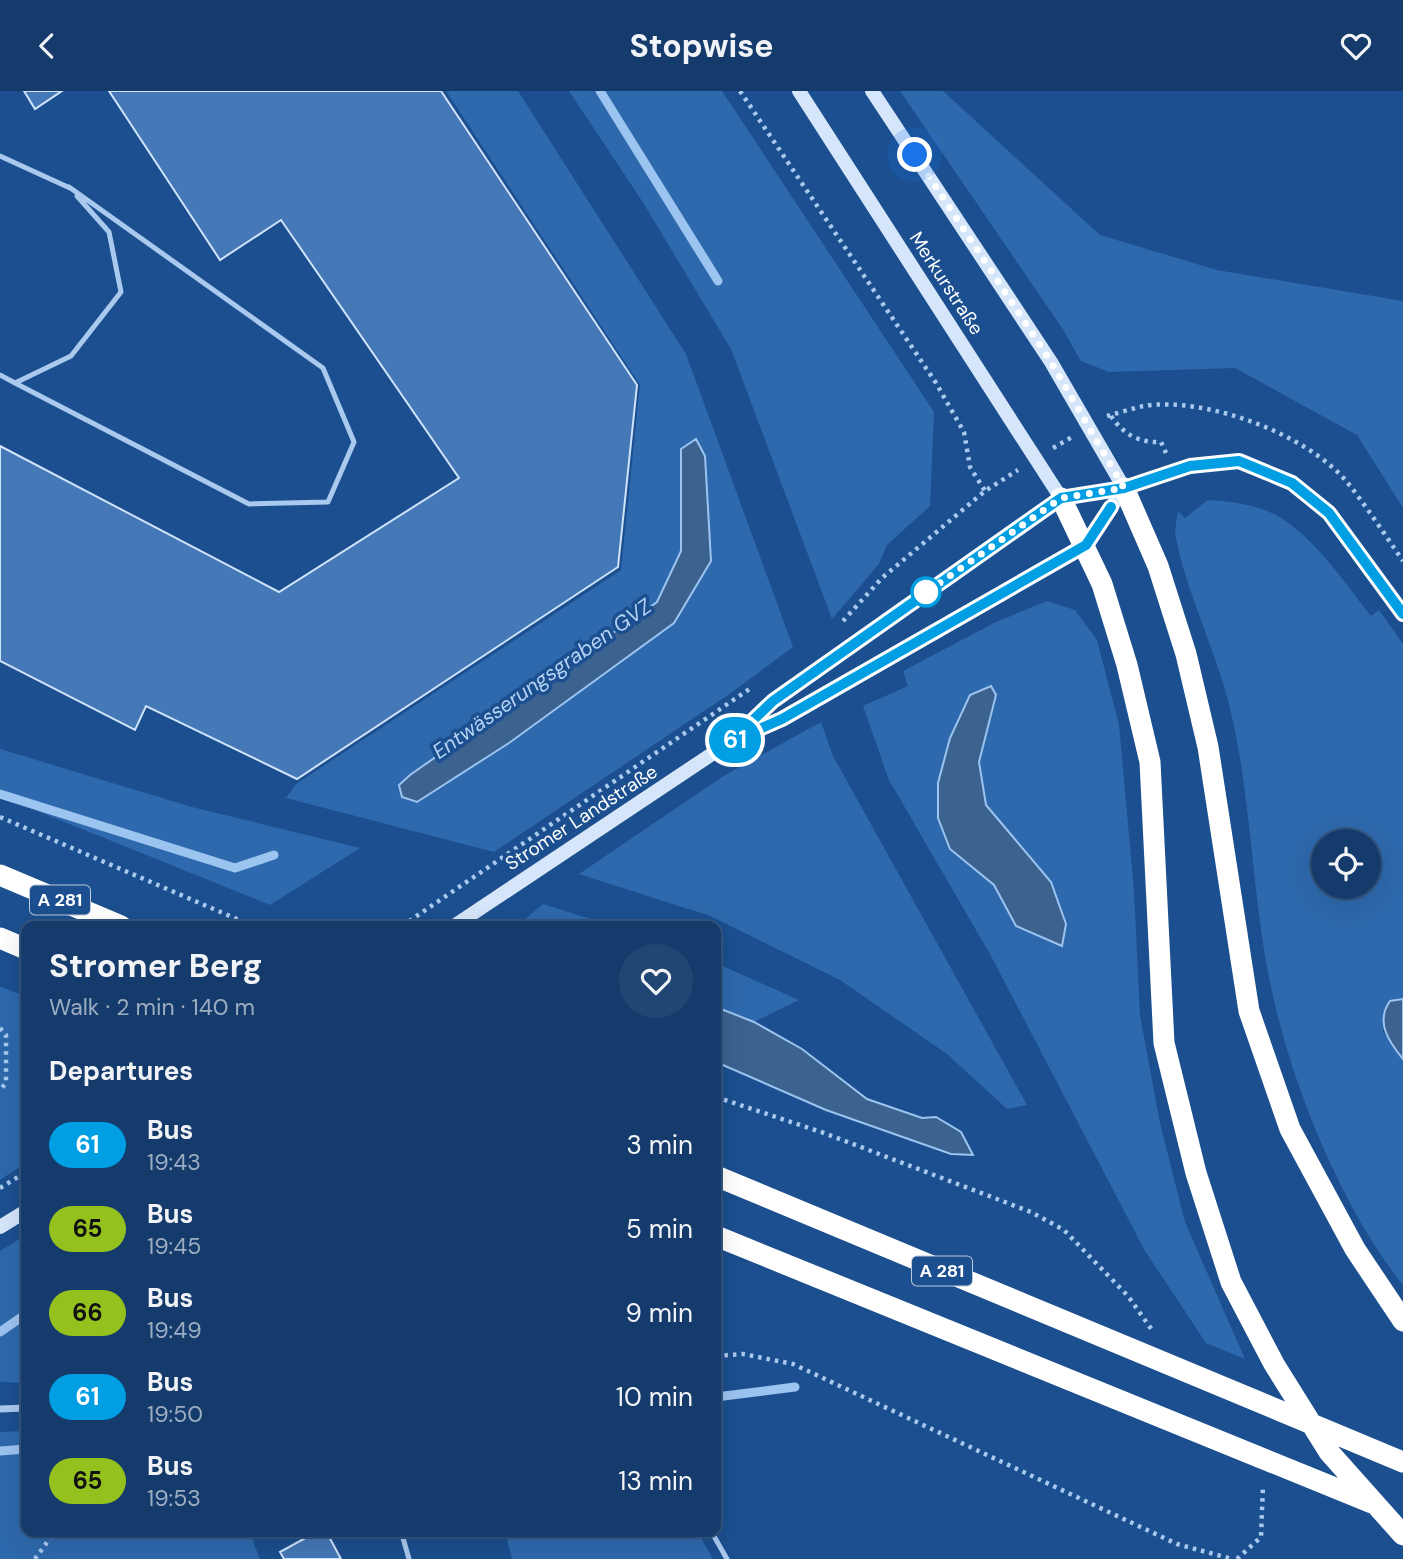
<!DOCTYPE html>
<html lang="en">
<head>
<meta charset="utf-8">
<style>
	:root { --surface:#143b6b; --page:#214673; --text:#f1f3f6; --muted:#9dadc1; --line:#33557e }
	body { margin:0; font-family:"DM Sans",sans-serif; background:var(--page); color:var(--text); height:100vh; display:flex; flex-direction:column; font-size:26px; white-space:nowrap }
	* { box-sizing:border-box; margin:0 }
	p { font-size:23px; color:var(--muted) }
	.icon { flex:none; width:38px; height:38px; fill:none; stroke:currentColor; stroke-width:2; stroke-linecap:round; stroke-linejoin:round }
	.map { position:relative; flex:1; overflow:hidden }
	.panel { position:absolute; left:21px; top:830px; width:700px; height:616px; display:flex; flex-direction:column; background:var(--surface); border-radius:14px; box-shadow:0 7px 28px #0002,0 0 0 2px var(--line) }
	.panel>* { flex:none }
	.badge { padding:0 14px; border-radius:23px; font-size:24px; line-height:46px }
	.fabs { position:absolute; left:1311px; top:738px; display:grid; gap:14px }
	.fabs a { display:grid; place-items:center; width:70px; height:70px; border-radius:50%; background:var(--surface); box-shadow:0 7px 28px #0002,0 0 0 2px var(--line); font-size:35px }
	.you { position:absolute; width:35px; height:35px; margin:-18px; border:5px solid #fff; border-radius:50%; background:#1a73e8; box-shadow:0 0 0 10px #1a73e833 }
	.map>.badge { position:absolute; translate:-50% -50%; box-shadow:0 0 0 4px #fff }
	h2 { padding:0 28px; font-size:26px; line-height:63px }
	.round { display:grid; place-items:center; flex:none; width:74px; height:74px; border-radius:37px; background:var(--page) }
	.head { display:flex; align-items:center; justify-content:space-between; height:119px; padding:0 28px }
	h1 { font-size:33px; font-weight:700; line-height:52px }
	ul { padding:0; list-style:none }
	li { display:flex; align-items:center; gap:21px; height:84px; padding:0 28px }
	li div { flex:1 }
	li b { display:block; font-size:26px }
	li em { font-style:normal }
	li .badge { min-width:77px; font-weight:700; text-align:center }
	header { display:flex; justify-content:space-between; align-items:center; height:91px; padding:0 28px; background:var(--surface); font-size:32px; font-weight:700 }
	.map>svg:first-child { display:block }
	.green { fill:#2e69ad; fill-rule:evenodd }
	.water { fill:#3c6290; stroke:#9cc4f0; stroke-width:2 }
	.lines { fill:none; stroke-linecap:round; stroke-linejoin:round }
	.stream { stroke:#9cc4f0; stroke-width:9 }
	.building { fill:#4478b7; stroke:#cfe3fa; stroke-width:2 }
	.path { stroke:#a9c9ee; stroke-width:4.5; stroke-dasharray:3.5 5; stroke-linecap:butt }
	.lane { stroke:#a9c9ee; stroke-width:5 }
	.street { stroke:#a9c9ee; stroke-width:7 }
	.secondary { stroke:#d6e6fa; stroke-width:14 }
	.highway { stroke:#fff; stroke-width:21 }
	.line-casing { stroke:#fff; stroke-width:16 }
	.line { stroke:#009fe3; stroke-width:10 }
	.walk { stroke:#fff; stroke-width:7; stroke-dasharray:0 12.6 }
	.stop-dot { fill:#fff; stroke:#009fe3; stroke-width:3.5 }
	.labels { text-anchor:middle; stroke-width:7; stroke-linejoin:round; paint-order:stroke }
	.shield { fill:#1b4f8f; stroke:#bbcadd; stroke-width:2 }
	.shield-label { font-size:18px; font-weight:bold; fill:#fff }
	.street-label { font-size:19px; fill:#fff; stroke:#1b4f8f }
	.water-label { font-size:21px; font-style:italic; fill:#b5d3f5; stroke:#1b4f8f }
</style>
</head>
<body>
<header><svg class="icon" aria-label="back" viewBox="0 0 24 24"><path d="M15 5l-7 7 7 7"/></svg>Stopwise<svg class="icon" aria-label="heart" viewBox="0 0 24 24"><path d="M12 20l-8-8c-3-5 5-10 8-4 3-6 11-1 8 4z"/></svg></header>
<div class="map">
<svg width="1403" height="1468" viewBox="0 0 1403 1468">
	<rect width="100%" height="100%" fill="#1b4f8f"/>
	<path class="green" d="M446,0h72l168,263 107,293 -62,46 -237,159 -208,-54 10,-14 325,-214 19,-185zM681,358l30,112 -37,62 -166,120 -91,59 -7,-27 247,-173 24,-51z
		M569,0h153l212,321 -4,94 -43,39 -8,19 -47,55 -101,-270 -87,-145z
		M900,0h43l157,144 117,35 186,31v207l-46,-73 -122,-67 -126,4 -28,-11 -19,-33z
		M1208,409c22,1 50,5 70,16 38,23 66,66 93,100l8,-6 24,34v355l-13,2 -7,30 20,28v226c-57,-71 -104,-183 -126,-272 -26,-101 -23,-208 -48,-309 -14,-55 -43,-113 -53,-166 -2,-9 1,-18 2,-27l7,7zM1323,751h45v45h-45z
		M1047,510l28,9 22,30 22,85 15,166 6,124 20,108 25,99 60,137 -39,-16 -61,-92 -154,-295 -102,-176 -26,-74 45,-20 -5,-15 93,-49zM996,604l-17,67 7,43 65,77 -35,44 -22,-41 -44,-36z
		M821,631l12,34 194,349 -20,4 -60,-55 -107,-74 -130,-64 -131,-42 143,-97z
		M0,658l192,58 168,41 -90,57 -270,-109z
		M543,813l70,22h-96z
		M716,872l83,37 -45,22 -38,-15z
		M0,895l26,11v166l-26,17z
		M26,1144v148l-26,-1v-131z
		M26,1340v100h223l11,28h-260v-127z
		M505,1440h192l16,28h-201z"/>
	<path class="water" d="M696,348l9,17 6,105 -37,62 -165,120 -92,59 -15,-5 -3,-12 11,-10 247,-173 24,-51v-102z
		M991,595l5,9 -17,67 7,43 65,77 15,42 -4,22 -46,-20 -22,-41 -44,-36 -12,-31v-35l12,-45 20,-43z
		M1403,908v60c-14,-17 -28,-37 -13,-58z
		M716,916l38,15 48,27 65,50 55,19 14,-1 25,15 12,23 -22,-1 -125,-44 -110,-48z"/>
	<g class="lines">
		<path class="stream" d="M600,0l118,190
			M0,703l235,74 39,-13
			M0,1241l26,-18
			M716,1306l79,-10
			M0,1360l26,-2"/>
	</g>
	<path class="building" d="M24,0h38l-27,18z
		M109,0h332l196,294 -19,182 -321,212 -151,-73 -11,24 -135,-69v-215l279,146 180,-114 -178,-258 -61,40z
		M318,1440h8l15,28h-57l-4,-7z"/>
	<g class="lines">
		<path class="path" d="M740,0l196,292 28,49 6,35 15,24
			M1107,325c11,-3 24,-7 36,-10 62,-10 164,28 204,76 20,25 38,53 56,79
			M1111,325c12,18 28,27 50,26l5,11
			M1053,357l19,-11
			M843,530l39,-43 103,-87 33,-21
			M0,726l253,109
			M402,835l349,-238
			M0,937l6,7v48l-6,7
			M716,1006l108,36 207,79 33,18 64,66 24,34
			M0,1097l26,-16
			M716,1265l27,-2 50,10 384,180 55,15
			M35,1468l20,-28
			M1237,1468l24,-22 2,-52"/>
		<path class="lane" d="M0,65l70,32
			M0,284l15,8 56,-27 50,-64 -12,-60 -32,-36
			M15,292l234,121 79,-2 26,-60 -31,-74 -254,-181
			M401,1440l8,28
			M711,1440l16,28"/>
		<path class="street" d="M0,1318l26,-1"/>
		<path class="secondary" d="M799,0l262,407
			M872,0l179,271 73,126
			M730,651l43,-41 288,-203 63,-10 66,-22 49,-5 52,22 38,30 74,101
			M454,835l276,-184 52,-23 304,-174 38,-57
			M0,1136l26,-16"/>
		<path class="highway" d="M1124,397l34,78 28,88 22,93 41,264 41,118 65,120 48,72
			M1061,407l41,86 25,81 23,97 14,281 32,130 35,109 43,82 55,88 74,83
			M0,784l121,51
			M0,847l26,11
			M716,1085l687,286
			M716,1145l656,267"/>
	</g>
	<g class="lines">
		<defs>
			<path id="line" d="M1111,416l-25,38 -304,174 -52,23 43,-41 288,-203 63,-10 66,-22 49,-5 53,22 37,30 74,101"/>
		</defs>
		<use href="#line" class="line-casing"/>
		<use href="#line" class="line"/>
		<path class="walk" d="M915,64l136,207 73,126 -63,10 -144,101 9,-7"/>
	</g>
	<circle class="stop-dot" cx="926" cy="501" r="14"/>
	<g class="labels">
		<g class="shield">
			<rect x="30" y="794.5" width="60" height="29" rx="5"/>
			<rect x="912" y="1165.5" width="60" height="29" rx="5"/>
		</g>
		<g class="shield-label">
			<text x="60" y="815">A 281</text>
			<text x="942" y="1186">A 281</text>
		</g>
		<g class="street-label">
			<text transform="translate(947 192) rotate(57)" y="7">Merkurstraße</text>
			<text transform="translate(581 726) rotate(-33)" y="7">Stromer Landstraße</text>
		</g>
		<g class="water-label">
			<text transform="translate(542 588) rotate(-35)" y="7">Entwässerungsgraben GVZ</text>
		</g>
	</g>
</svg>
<div class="fabs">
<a><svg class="icon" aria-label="locate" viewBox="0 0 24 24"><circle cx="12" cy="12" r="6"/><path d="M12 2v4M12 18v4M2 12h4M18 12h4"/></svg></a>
</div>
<div class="you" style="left:915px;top:64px"></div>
<b class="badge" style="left:735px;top:649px;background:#009fe3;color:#fff">61</b>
<section class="panel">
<div class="head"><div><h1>Stromer Berg</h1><p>Walk · 2 min · 140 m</p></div><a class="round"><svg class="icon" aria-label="heart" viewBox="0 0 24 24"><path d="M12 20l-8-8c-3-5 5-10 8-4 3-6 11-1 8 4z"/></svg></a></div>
<h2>Departures</h2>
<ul>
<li><span class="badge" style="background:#009fe3;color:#fff">61</span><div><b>Bus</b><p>19:43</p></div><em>3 min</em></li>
<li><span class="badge" style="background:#95c11f;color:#111">65</span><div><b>Bus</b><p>19:45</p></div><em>5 min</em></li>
<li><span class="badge" style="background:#95c11f;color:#111">66</span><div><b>Bus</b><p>19:49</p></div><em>9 min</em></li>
<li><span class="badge" style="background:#009fe3;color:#fff">61</span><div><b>Bus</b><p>19:50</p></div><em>10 min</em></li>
<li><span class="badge" style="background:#95c11f;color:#111">65</span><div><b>Bus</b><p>19:53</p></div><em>13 min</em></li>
</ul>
</section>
</div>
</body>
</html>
